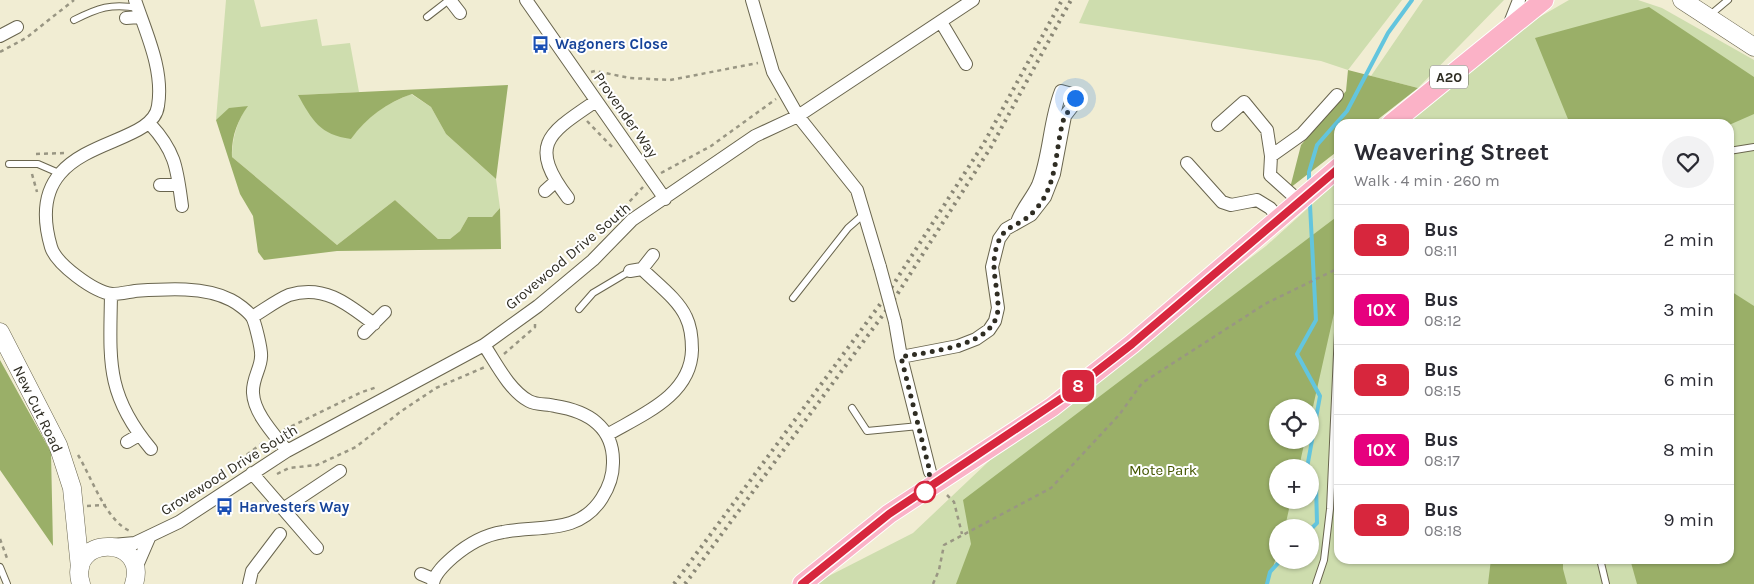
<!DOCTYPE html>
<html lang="en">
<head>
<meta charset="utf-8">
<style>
	:root { --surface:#fff; --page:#f2f2f3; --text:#2b2b33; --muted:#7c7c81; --line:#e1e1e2 }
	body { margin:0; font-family:Karla,sans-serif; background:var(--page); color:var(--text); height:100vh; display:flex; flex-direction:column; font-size:19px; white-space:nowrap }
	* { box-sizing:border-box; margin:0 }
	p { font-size:16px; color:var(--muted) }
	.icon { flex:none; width:28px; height:28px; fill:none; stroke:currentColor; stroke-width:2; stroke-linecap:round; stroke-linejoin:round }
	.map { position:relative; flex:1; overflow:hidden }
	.side { position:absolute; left:1334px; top:119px; width:400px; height:445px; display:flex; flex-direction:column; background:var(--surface); border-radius:15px; box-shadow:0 1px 4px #0004 }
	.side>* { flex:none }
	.badge { padding:0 10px; border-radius:8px; font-size:18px; line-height:32px }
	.controls { position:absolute; left:1269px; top:399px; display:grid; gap:10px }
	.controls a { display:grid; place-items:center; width:50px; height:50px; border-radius:50%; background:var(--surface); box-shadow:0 1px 4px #0004; font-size:25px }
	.you { position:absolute; width:25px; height:25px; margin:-12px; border:4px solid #fff; border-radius:50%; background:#1a73e8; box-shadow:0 0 0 8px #1a73e833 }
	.map>.badge { position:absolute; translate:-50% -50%; box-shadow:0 0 0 2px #fff }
	.round { display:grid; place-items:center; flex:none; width:52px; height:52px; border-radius:26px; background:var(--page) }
	.headline { display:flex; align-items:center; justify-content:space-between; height:85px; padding:0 20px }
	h1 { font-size:24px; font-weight:700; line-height:38px }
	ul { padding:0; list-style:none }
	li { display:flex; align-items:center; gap:15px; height:70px; padding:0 20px; border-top:1px solid var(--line) }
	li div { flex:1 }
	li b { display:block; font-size:19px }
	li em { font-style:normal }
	li .badge { min-width:55px; font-weight:700; text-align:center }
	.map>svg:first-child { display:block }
	.green { fill:#ceddae; fill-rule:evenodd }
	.forest { fill:#9aaf68 }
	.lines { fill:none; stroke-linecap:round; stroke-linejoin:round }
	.stream { stroke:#63c5de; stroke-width:4 }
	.lane-casing { stroke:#69654e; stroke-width:8 }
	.street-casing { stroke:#69654e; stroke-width:14 }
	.secondary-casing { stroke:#69654e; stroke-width:19 }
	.primary-casing { stroke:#fff; stroke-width:21 }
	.path { stroke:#999683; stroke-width:2.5; stroke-dasharray:4 4; stroke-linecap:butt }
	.lane { stroke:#fff; stroke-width:6 }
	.street { stroke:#fff; stroke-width:12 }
	.secondary { stroke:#fff; stroke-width:18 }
	.primary { stroke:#fbb2c7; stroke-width:19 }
	.rail { stroke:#8a8776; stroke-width:4; stroke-dasharray:2.5 5; stroke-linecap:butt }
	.street-bridge-casing { stroke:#69654e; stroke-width:14; stroke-linecap:butt }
	.street-bridge { stroke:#fff; stroke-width:12 }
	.line-casing { stroke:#fff; stroke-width:11 }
	.line { stroke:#d7263d; stroke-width:8 }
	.walk { stroke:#2f2d23; stroke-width:5; stroke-dasharray:0 9 }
	.stop-dot { fill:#fff; stroke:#d7263d; stroke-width:2.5 }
	.labels { text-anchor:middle; stroke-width:4; stroke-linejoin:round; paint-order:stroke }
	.shield { fill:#fff; stroke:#6d6c65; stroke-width:1 }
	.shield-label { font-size:14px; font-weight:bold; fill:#2f2d23 }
	.transit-label { font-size:15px; font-weight:bold; fill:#164399; stroke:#fff; text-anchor:start }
	.street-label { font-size:15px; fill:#2f2d23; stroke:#fff }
	.park-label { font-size:15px; fill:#455702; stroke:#fff }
</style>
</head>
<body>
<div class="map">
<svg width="1754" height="584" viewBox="0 0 1754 584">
	<rect width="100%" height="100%" fill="#f1edd3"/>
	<path class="green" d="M226,0h28l7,27 56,-8 5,27 28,-3 9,49 -60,3 52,44c16,-23 35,-35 60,-45l20,13 15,27 50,45 4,29 -8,9h-24l-8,14 -10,8h-12l-43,-39 -58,45 -105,-88c0,-19 5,-35 15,-51l-31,14z
		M1089,0h313l-54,70 -27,-9 -242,-38z
		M1423,0h81l-86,88 -47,-12z
		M1569,0h69l24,8 92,52v524h-935l-2,-2 96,-49 93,-88 260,-199 73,-66v379h390v-435h-328l135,-105zM1278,408h32v32h-32zM1278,468h32v32h-32zM1278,528h32v32h-32z"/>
	<path class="forest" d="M1649,7l105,70v37l-25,11 -159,-1 -35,-86z
		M1348,70l70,18 -46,36h-33v26l-49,38 11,-43 45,-54z
		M508,85l-12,94 -50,-45 -15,-27 -19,-13c-26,9 -45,23 -61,45 -31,-4 -39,-19 -53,-44z
		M248,106c-11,15 -17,32 -16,51l105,88 58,-45 43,39h12l10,-8 8,-14h24l8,-9 1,41 -164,2 -73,9 -6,-8 -5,-36 -13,-22 -24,-74 13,-12z
		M1339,215v76l-29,129v-12h-32v32h27l-6,27 -21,1v32h13l-6,27 -7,1 -1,26 -9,30h-312l15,-40 -8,-44z
		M1729,290l25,16v278h-117l-7,-25h99z
		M0,360l51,92 2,94 -53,-76z
		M1491,559h72v10l4,15h-79z"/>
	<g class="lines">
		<path class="stream" d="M1309,179v-7l8,-27 30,-34 41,-78 24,-33
			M1307,468l13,-72 -23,-42 19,-34 -6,-115
			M1310,478l6,6 1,39 -7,7
			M1267,584l3,-12 11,-12"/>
		<defs>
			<path id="lane" d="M1710,15l18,-15
				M427,17l22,-17
				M74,20c24,-12 37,-17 64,-12
				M1729,151l25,-4
				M9,164h29l23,10
				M793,298l55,-70 16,-14
				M579,309l14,-16 37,-22
				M852,408l15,23 52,-5
				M1600,559l6,25
				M0,567l7,17
				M1316,584l8,-24 6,-51 9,-199"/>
			<path id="street" d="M135,0c11,33 29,70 23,106 -6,47 -140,28 -107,141 5,17 43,45 61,47 7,0 16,-2 23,-3 30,-2 69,-5 96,9 6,3 17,11 21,17 3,5 10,33 9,40 0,11 -9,22 -8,36 1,21 22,42 34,58
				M450,0l10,13
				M526,0l139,199
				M752,0l21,72 25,44 59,74 23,77
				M126,18l14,-1
				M941,22l25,42
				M1508,28l11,-28
				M0,36l17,-9
				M150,124c26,28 27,45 32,82
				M1218,125l26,-23 23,28 4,26 -1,19 29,26
				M1271,156l31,-22 35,-39
				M1187,163l35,39 9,3 26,-5 13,8 9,10
				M160,185h19
				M545,191l10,-9
				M568,198c-41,-54 -19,-65 28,-97
				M630,271l12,-2 11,-14
				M111,294c-1,66 -6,100 40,155
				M252,317c12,-7 25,-17 37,-22 35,-11 59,9 85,29
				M895,322l6,35 29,115
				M364,333l21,-21
				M901,357l57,-11 18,-7 13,-9 6,-9 3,-13 -6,-41 7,-28 7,-10 25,-14 14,-18 9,-23 11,-58 10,-13 -3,-9 -11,-3c-12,30 -11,64 -23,94 -6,13 -16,23 -21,37
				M607,435c34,-20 84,-39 85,-85 0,-11 -1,-23 -6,-33 -8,-18 -30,-34 -44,-48
				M127,442l12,-7
				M252,473l65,75
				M283,509l57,-38
				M112,545l23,-2 44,-21 108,-71 197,-106 54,-39 55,-46 39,-40 123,-84 43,-20 175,-116
				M136,568l13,-30
				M421,574l12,5
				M249,584l3,-13 28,-37
				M433,584c1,-10 12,-20 20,-27 14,-12 31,-22 50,-25 36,-7 76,3 99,-34 7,-11 11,-22 11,-35 1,-37 -26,-52 -58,-57 -8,-2 -19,-1 -26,-5 -20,-11 -33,-38 -45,-56"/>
			<path id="secondary" d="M1682,0l72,47
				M0,332l58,113 14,43 8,80
				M81,584c-15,-49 68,-50 53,0"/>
			<path id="primary" d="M1391,124l153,-124
				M802,584l87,-70 163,-107 80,-63 207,-177"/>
		</defs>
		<use href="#lane" class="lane-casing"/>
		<use href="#street" class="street-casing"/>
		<use href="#secondary" class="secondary-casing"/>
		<use href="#primary" class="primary-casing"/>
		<path class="path" d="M0,52l26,-14 48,-38
			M591,72l4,-1 35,7 40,2 88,-17
			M587,121l26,27
			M36,154l29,-1
			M661,173l50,-27 65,-47
			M32,174l5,18
			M608,225l35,-38
			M504,354l31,-27v-3
			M284,430l78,-38 15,-5
			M78,455c14,23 28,66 52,76
			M277,474l12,-6 28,-3 39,-18 44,-35 36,-24 49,-21
			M947,495l7,7 8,32
			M183,503l82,-62
			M87,506l19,-1
			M0,539l8,22
			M933,584l6,-14 5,-25 107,-57 68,-73 23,-32 123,-79 74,-36"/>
		<use href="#lane" class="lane"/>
		<use href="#street" class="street"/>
		<use href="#secondary" class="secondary"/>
		<use href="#primary" class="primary"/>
		<path class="rail" d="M674,584l210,-285 100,-156 78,-143
			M685,584l206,-280 100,-157 80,-147"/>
		<defs>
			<path id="street-bridge" d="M880,267l15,55"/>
		</defs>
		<use href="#street-bridge" class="street-bridge-casing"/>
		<use href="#street-bridge" class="street-bridge"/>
	</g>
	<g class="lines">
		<defs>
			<path id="line" d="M802,584l87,-70 176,-118 67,-52 207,-176"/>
		</defs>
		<use href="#line" class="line-casing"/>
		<use href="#line" class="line"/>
		<path class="walk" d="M925,492l5,-20 -29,-115c29,-6 97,-10 97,-50 0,-23 -9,-41 0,-64 6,-18 22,-17 33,-29 5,-4 11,-12 14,-18 13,-25 11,-52 19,-78 2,-5 8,-10 11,-15v-5"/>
	</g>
	<defs>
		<symbol id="bus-bare" viewBox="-9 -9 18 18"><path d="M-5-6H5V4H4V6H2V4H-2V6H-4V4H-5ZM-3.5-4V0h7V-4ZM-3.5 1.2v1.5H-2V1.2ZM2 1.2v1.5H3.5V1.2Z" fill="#1a4fb4" stroke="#fff" stroke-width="2.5" paint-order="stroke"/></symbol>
	</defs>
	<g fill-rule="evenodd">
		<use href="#bus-bare" x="528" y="32" width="25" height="25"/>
		<use href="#bus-bare" x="212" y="494" width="25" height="25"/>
	</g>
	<circle class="stop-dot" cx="925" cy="492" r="10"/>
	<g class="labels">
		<rect class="shield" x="1430" y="65.5" width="38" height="23" rx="4"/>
		<g class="shield-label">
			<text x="1449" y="82">A20</text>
		</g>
		<g class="transit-label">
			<text x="555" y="49">Wagoners Close</text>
			<text x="239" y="512">Harvesters Way</text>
		</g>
		<g class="street-label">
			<text transform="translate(626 115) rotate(55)" y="5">Provender Way</text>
			<text transform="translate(568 256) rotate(-40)" y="5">Grovewood Drive South</text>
			<text transform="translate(38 409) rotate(64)" y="5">New Cut Road</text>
			<text transform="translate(229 470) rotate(-32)" y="5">Grovewood Drive South</text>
		</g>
		<g class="park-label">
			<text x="1163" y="475">Mote Park</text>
		</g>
	</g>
</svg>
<div class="controls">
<a><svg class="icon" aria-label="locate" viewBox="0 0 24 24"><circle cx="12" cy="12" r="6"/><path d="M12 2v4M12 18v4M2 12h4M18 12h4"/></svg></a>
<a>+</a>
<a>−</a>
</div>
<div class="you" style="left:1075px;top:98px"></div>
<b class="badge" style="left:1078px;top:386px;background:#d7263d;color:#fff">8</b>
<section class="side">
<div class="headline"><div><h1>Weavering Street</h1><p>Walk · 4 min · 260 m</p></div><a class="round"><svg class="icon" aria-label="heart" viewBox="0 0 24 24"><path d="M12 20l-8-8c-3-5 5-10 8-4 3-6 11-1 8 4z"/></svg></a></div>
<ul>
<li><span class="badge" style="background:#d7263d;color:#fff">8</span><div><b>Bus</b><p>08:11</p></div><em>2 min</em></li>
<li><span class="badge" style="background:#e6007e;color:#fff">10X</span><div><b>Bus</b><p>08:12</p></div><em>3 min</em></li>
<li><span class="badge" style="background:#d7263d;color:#fff">8</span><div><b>Bus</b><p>08:15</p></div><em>6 min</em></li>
<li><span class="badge" style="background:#e6007e;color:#fff">10X</span><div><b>Bus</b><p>08:17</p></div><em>8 min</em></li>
<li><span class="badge" style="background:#d7263d;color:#fff">8</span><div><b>Bus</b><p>08:18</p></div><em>9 min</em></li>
</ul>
</section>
</div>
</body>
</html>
